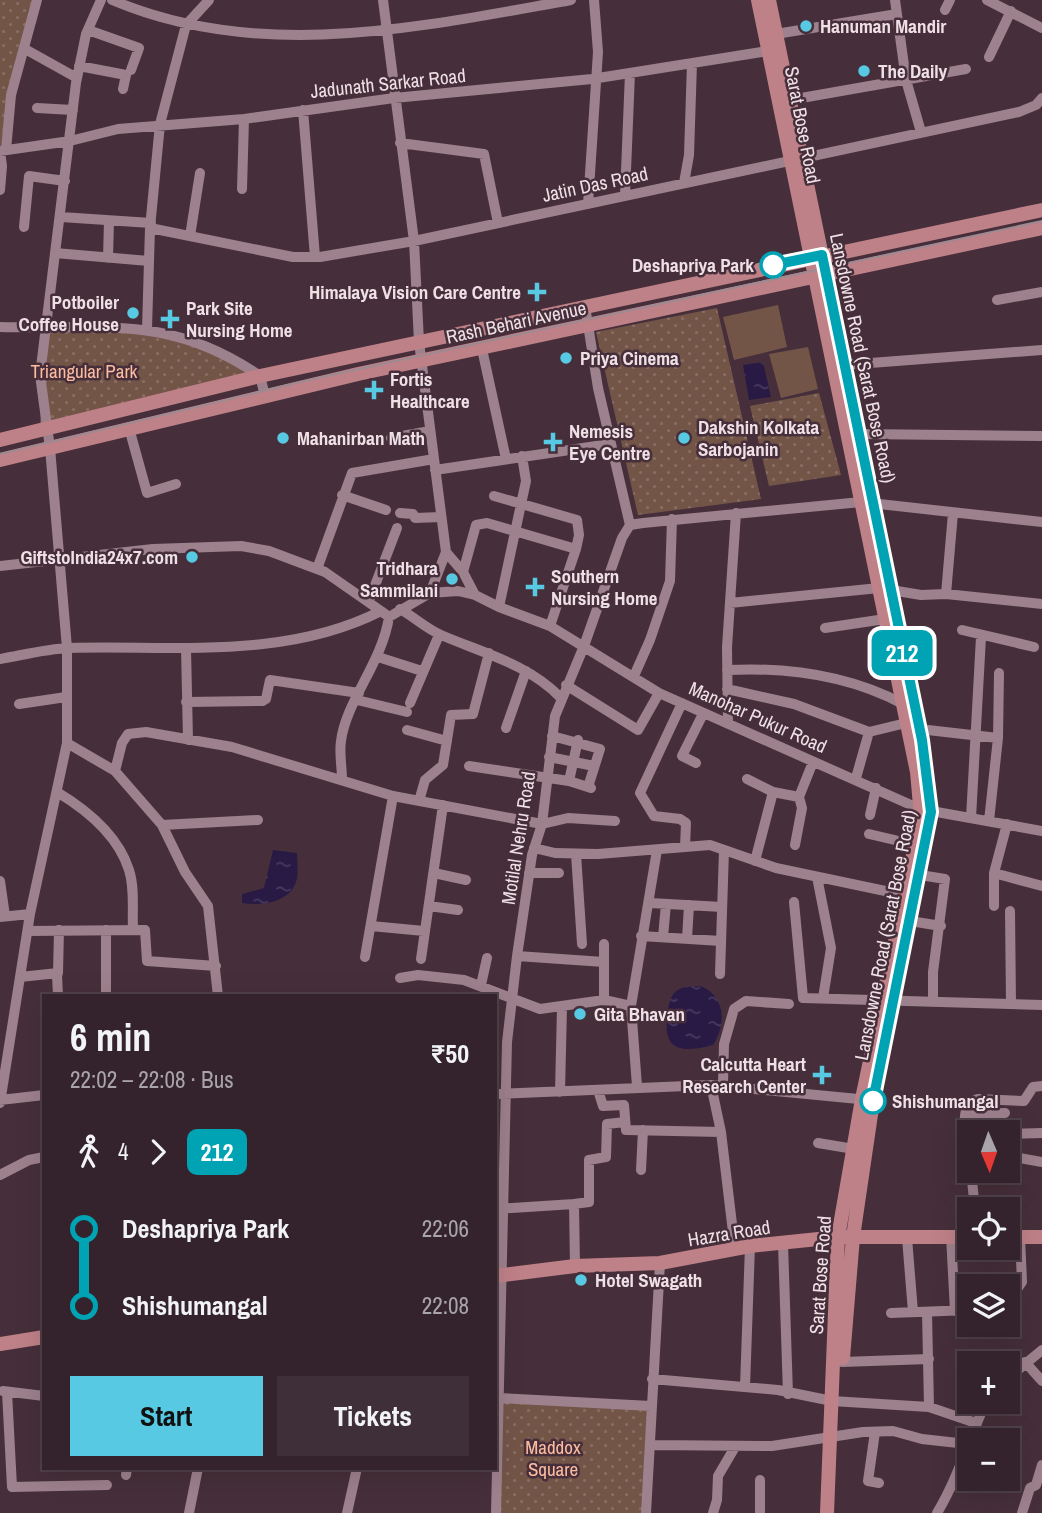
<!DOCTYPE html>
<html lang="en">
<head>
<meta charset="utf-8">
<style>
	:root { --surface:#34232c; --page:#3f2f38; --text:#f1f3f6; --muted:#a9a4a9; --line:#4e4048; --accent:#57c9e2 }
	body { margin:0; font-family:"Archivo Narrow",sans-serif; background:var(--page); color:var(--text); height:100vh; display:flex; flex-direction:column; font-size:26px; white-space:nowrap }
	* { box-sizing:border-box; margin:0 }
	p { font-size:23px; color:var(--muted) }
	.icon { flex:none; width:38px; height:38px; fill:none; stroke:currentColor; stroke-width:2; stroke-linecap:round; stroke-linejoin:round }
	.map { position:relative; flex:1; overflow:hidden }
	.details { position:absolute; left:42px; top:994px; width:455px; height:476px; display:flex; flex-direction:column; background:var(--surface); border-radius:0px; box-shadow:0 7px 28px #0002,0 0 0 2px var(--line) }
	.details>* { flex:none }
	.badge { padding:0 14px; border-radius:10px; font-size:24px; line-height:46px }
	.needle { width:46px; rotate:178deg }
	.buttons { position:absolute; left:957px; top:1120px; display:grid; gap:14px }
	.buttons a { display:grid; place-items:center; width:63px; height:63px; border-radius:0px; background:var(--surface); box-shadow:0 7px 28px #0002,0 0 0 2px var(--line); font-size:35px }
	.map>.badge { position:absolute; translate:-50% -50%; box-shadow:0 0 0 4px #fff }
	.legs { display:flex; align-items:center; gap:10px; height:77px; padding:0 28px; font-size:23px }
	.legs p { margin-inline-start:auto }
	.summary { display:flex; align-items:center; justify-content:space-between; height:119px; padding:0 28px }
	h1 { font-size:38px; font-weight:700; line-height:52px }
	.primary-button { display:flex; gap:14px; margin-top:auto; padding:14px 28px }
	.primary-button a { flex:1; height:80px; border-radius:0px; background:var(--accent); color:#111; font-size:28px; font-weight:700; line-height:80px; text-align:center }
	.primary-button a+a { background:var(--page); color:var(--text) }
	ul { padding:0 28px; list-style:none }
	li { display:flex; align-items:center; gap:24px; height:77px; font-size:26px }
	li i { display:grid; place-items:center; width:10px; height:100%; margin:0 9px; background:currentColor }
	li i::after { content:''; width:18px; height:18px; margin:-9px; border:5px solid; border-radius:50%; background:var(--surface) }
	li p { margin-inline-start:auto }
	li:first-child i { background:linear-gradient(#0000 50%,currentColor 0) }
	li:last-child i { background:linear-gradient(currentColor 50%,#0000 0) }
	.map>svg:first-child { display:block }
	.grass { fill:#735548 }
	.park { fill:url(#park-dots) }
	.water { fill:url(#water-ripples) }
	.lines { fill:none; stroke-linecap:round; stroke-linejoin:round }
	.minor { stroke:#9d818d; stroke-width:10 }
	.major { stroke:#bf8188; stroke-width:14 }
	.tram { stroke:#9c8a92; stroke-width:2 }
	.line-1-casing { stroke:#fff; stroke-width:16 }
	.line-1 { stroke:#00a3b4; stroke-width:10 }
	.poi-dot { fill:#57c9e2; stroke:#462f3a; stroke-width:2.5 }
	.stop-1-dot { fill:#fff; stroke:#00a3b4; stroke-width:3.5 }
	.labels { text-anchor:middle; stroke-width:5; stroke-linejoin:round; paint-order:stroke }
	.poi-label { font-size:19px; font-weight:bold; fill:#efe0e6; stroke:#462f3a; text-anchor:start }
	.street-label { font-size:19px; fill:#efe0e6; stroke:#462f3a }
	.stop-label { font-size:19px; font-weight:bold; fill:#efe0e6; stroke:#462f3a; text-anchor:end }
	.park-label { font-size:19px; fill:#fdbca0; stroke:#462f3a }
</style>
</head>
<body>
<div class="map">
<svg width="1042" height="1513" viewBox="0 0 1042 1513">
	<defs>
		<pattern id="park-dots" width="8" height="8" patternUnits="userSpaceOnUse" patternTransform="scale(1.75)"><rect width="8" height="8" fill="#735548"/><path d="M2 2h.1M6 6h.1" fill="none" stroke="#876d62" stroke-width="1.8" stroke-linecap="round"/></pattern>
		<pattern id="water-ripples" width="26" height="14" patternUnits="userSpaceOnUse" patternTransform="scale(1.75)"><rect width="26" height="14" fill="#281a44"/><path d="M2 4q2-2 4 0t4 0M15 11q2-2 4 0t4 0" fill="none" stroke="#483b5f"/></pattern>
	</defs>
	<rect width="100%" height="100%" fill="#462f3a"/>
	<path class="grass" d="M778,305l9,42 -53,13 -11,-43z
		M808,347l10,42 -37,9 -12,-44z"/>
	<path class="park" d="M0,0h34l-31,146h-3z
		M717,308l44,191 -123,16 -42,-183z
		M97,329l83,9 72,36 -212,50 6,-93z
		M819,393l22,82 -72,11 -19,-80z
		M500,1401l148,8 -5,104h-145z"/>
	<path class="water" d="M763,362l8,35 -22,3 -6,-35z
		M273,850l24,3c0,8 2,21 -1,29 -7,21 -35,24 -54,21v-9l22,-6z
		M701,986c24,10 26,37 12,59 -27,7 -50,9 -46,-27 1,-9 2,-20 8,-26 8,-7 17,-5 26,-6z"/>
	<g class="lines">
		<path class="minor" d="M112,0c148,63 307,27 459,0
			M895,0l11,80 15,52
			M987,0l55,28
			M945,10l5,-10
			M88,30l51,18 -8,22
			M776,34l121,-20
			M25,49l52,29
			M989,57l22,-46
			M79,66l47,9 -3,14
			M790,100l176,-31
			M37,108l36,2
			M303,110l12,147
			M400,143l84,11 14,69
			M6,150l5,-55 26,-95
			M684,183l5,-28 3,-92
			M242,189l2,-70
			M0,190l2,-24 -2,-15 70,-10 48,-12 126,-10 150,-21 198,-19 182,-29
			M625,195l5,-122
			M588,204l10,-152 -4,-52
			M61,217l90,6
			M24,227l5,-51 36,5
			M150,228l143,29h27l94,-16 605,-129 17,-7 6,-7
			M190,236l10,-63
			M55,253l94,8
			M108,258l1,-37
			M997,300l45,-8
			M585,306l13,82 32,137
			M0,327c103,3 168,-14 260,49l5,20
			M147,329l3,-101 10,-104 26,-99 23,-25
			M482,349l24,110
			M844,365l198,-15
			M129,428l18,65 29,-9
			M859,434l183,2
			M391,438l39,-7
			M435,470l175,-26
			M342,495l44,15
			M400,513l13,1 2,4 26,-1
			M446,552l17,20 12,23
			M0,566l153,-17 88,-3 28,5 56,21 56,39
			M317,569l35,-96 82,-14
			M463,572l13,-47 11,-2 89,26 3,-14 -2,-15 -83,-24
			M430,593l28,-2 17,4 24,12 51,19 109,67 261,116 122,22
			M946,594l7,-81
			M369,601l28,-73
			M730,603l149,-15 42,7 25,-1 96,10
			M499,607l27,-126 -4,-25
			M400,609c14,8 27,20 41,26 42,18 87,29 119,62
			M550,626l26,-77
			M825,628l60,-9
			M962,630l72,17
			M186,648l2,92
			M378,657l44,14
			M0,659c23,-4 46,-10 69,-11 104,-3 216,12 312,-37l8,6 41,-24 16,-41 -27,-210 -5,-101 -31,-241
			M727,670c60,-3 123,6 176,34
			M634,676l16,-36 20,-59 2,-62
			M566,685l72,45 21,-37
			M727,689l67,15 75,28
			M266,699l4,-19 89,13
			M357,700l50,12
			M186,702l77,-1
			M410,703l29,-68
			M682,703l-42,90 14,23 26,3 6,4 -1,24
			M19,704l47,-7
			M728,724l-1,-77 9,-134
			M506,728l20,-57
			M919,729l79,9
			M407,730l40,11
			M552,736l48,13 -12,38
			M67,743l48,28 47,54 23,47 23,34 10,90
			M549,757l45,9
			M696,763l-14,-7 21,-42
			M469,766l100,15 22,7
			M115,771l7,-28 6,-9 18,-2 86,15 161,49 149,28 26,-6 47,3
			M856,778l13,-46 37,-9
			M342,779c0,-12 -3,-26 -1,-38 5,-40 41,-78 48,-124
			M747,779l26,13
			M569,781l9,-41
			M57,792c30,18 61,43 72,78 6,18 3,41 4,59
			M419,801l6,-21 18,-15 8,-50 22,-1 16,-61
			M870,815l6,-27
			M971,818l10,-181
			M989,821l9,-83 1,-65
			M162,825l96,-5
			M869,834l47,11
			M795,845l7,-37 -3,-11
			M534,848l21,5 43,1 112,-9 66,23 133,28
			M576,854l6,90
			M755,861l18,-69 26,5 14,-35
			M434,873l32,7
			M529,873h30
			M994,873l48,13
			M920,875l25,4 -12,93v29
			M817,877l14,71 -8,50
			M0,881l5,35
			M794,902l9,96 239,7
			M650,903l72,4
			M429,906l29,4
			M994,906v-33l13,-49
			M1010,911l1,93
			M0,917l30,-3
			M910,921l31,5
			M371,926l53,5
			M28,931l117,-1 2,31 69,5
			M641,936l80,5
			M663,937l3,-33
			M687,939l2,-34
			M517,956l87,6
			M365,957l28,-161
			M421,959l22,-154
			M720,974l4,-124
			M57,975l1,21
			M20,977l38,-4 1,-43
			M400,978l18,-3 46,5 76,29 64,-9 27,6
			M481,985l6,-27
			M106,996v-66
			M604,1000v-56
			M711,1085l10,47 14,117
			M723,1085l1,-41 10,-35 12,-8 43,3
			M637,1086l-6,-80 26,-156
			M598,1090l5,16 21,-1 2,25 95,2
			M560,1092l2,-85
			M495,1094l216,-9 158,15
			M0,1100l44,-5
			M0,1103l30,-189 37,-171v-95l-17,-200 -10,-73 36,-292 10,-49 15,-34
			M965,1115l40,-2
			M1008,1134l34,-1
			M818,1143l42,7
			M1008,1156l34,6
			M970,1163c-4,-19 -9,-41 -2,-60l10,-4 46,2 9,-14 9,-1
			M641,1170l2,-40
			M971,1171l4,38
			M0,1175l29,-15 15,-3
			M574,1204l15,-2v-42l17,-3 1,-33 18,-2
			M495,1209l79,-5 1,62
			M951,1236l4,75
			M907,1238l6,74
			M783,1244l5,150
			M1008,1302l14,-20 -2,-45
			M927,1312l2,95
			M891,1313l79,-3
			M842,1362l87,-3
			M1025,1362l17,19
			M1008,1378l34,-28
			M652,1379l126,11 54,11 97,6 47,16
			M745,1387l5,-141
			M3,1391l41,5
			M7,1392l5,95 95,-2
			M498,1398l153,8
			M875,1432l-7,49 11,2
			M651,1445l121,1 91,-14 30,-1 29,8 45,5
			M126,1475l1,-7
			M760,1480v33
			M189,1513l9,-45
			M347,1513l10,-45
			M496,1513l11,-471 10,-86 15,-101 10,-31 13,-108 29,-70 38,-108 8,-13 13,-2 218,-21 181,20
			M646,1513l14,-250
			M713,1513l4,-13 1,-24 17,-29
			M937,1513c21,-35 32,-74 49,-111
			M1022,1513l8,-25 6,-3 6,-20"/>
		<path class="major" d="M758,0l159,772 4,45 -59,282 -24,138 -11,276
			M769,0l153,740 9,72 -58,289 -20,136 -10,121
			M0,440l260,-64 782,-166
			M0,460l358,-86 684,-146
			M1008,1237h34
			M495,1276l80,-10 85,-3 90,-17 88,-9h132
			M0,1344l44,-7"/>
		<path class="tram" d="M0,454l313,-75 729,-158"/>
	</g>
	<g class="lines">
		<defs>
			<path id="line-1" d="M773,265l49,-10 100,485 9,72 -58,289"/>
		</defs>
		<use href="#line-1" class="line-1-casing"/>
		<use href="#line-1" class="line-1"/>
	</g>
	<g class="poi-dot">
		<circle cx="806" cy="26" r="7"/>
		<circle cx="864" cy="71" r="7"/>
		<path d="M533.5 281.5h7v7h7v7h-7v7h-7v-7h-7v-7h7z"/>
		<circle cx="133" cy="313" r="7"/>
		<path d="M166.5 308.5h7v7h7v7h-7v7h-7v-7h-7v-7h7z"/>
		<circle cx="566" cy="358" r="7"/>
		<path d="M370.5 379.5h7v7h7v7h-7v7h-7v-7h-7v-7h7z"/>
		<circle cx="283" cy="438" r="7"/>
		<circle cx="684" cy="438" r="7"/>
		<path d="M549.5 431.5h7v7h7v7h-7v7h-7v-7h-7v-7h7z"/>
		<circle cx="192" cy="557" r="7"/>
		<circle cx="452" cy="579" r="7"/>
		<path d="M531.5 576.5h7v7h7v7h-7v7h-7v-7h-7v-7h7z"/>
		<circle cx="580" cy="1014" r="7"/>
		<path d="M818.5 1064.5h7v7h7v7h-7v7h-7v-7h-7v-7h7z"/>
		<circle cx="581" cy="1280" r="7"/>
	</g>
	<g class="stop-1-dot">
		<circle cx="773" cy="265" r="12"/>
		<circle cx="873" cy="1101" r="12"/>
	</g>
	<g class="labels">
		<g class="poi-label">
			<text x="820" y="33">Hanuman Mandir</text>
			<text x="878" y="78">The Daily</text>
			<text x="521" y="299" text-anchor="end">Himalaya Vision Care Centre</text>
			<text x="119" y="309" text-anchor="end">Potboiler<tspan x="119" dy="22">Coffee House</tspan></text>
			<text x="186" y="315">Park Site<tspan x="186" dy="22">Nursing Home</tspan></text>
			<text x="580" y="365">Priya Cinema</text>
			<text x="390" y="386">Fortis<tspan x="390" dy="22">Healthcare</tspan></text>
			<text x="698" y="434">Dakshin Kolkata<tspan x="698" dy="22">Sarbojanin</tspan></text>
			<text x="569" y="438">Nemesis<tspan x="569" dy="22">Eye Centre</tspan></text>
			<text x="297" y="445">Mahanirban Math</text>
			<text x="178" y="564" text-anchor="end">GiftstoIndia24x7.com</text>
			<text x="438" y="575" text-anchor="end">Tridhara<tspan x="438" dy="22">Sammilani</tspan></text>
			<text x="551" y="583">Southern<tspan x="551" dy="22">Nursing Home</tspan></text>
			<text x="594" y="1021">Gita Bhavan</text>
			<text x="806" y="1071" text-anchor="end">Calcutta Heart<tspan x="806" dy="22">Research Center</tspan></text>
			<text x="595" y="1287">Hotel Swagath</text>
		</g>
		<g class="street-label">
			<text transform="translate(388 83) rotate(-6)" y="7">Jadunath Sarkar Road</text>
			<text transform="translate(803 125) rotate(79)" y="7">Sarat Bose Road</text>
			<text transform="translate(595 184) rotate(-12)" y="7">Jatin Das Road</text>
			<text transform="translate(516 322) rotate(-12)" y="7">Rash Behari Avenue</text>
			<text transform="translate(863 358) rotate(78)" y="7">Lansdowne Road (Sarat Bose Road)</text>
			<text transform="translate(758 717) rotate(24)" y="7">Manohar Pukur Road</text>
			<text transform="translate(518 838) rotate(-81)" y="7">Motilal Nehru Road</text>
			<text transform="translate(885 935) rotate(-79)" y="7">Lansdowne Road (Sarat Bose Road)</text>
			<text transform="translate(729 1233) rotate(-9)" y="7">Hazra Road</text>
			<text transform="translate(820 1275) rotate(-86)" y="7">Sarat Bose Road</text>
		</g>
		<g class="stop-label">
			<text x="754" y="272">Deshapriya Park</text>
			<text x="892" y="1108" text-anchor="start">Shishumangal</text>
		</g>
		<g class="park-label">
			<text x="84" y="378">Triangular Park</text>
			<text x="553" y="1454">Maddox<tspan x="553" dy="22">Square</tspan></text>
		</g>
	</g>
</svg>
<div class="buttons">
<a><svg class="needle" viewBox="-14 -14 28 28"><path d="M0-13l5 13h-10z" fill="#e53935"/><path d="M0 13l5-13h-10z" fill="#a9a4a9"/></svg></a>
<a><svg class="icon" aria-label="locate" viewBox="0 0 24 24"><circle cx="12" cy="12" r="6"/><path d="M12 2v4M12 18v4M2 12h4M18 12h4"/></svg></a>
<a><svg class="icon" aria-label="layers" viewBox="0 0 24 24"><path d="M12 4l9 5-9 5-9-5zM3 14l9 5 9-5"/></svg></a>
<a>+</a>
<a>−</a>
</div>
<b class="badge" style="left:902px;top:653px;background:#00a3b4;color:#fff">212</b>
<section class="details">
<div class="summary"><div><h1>6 min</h1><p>22:02 – 22:08 · Bus</p></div><b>₹50</b></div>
<div class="legs"><svg class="icon" aria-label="walk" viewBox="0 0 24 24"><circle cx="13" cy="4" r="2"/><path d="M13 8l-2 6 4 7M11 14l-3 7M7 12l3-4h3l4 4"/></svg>4<svg class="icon" aria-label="forward" viewBox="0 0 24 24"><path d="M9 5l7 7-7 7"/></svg><b class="badge" style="background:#00a3b4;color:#fff">212</b></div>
<ul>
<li><i style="color:#00a3b4"></i><b>Deshapriya Park</b><p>22:06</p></li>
<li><i style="color:#00a3b4"></i><b>Shishumangal</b><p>22:08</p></li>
</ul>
<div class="primary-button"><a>Start</a><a>Tickets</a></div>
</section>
</div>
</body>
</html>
